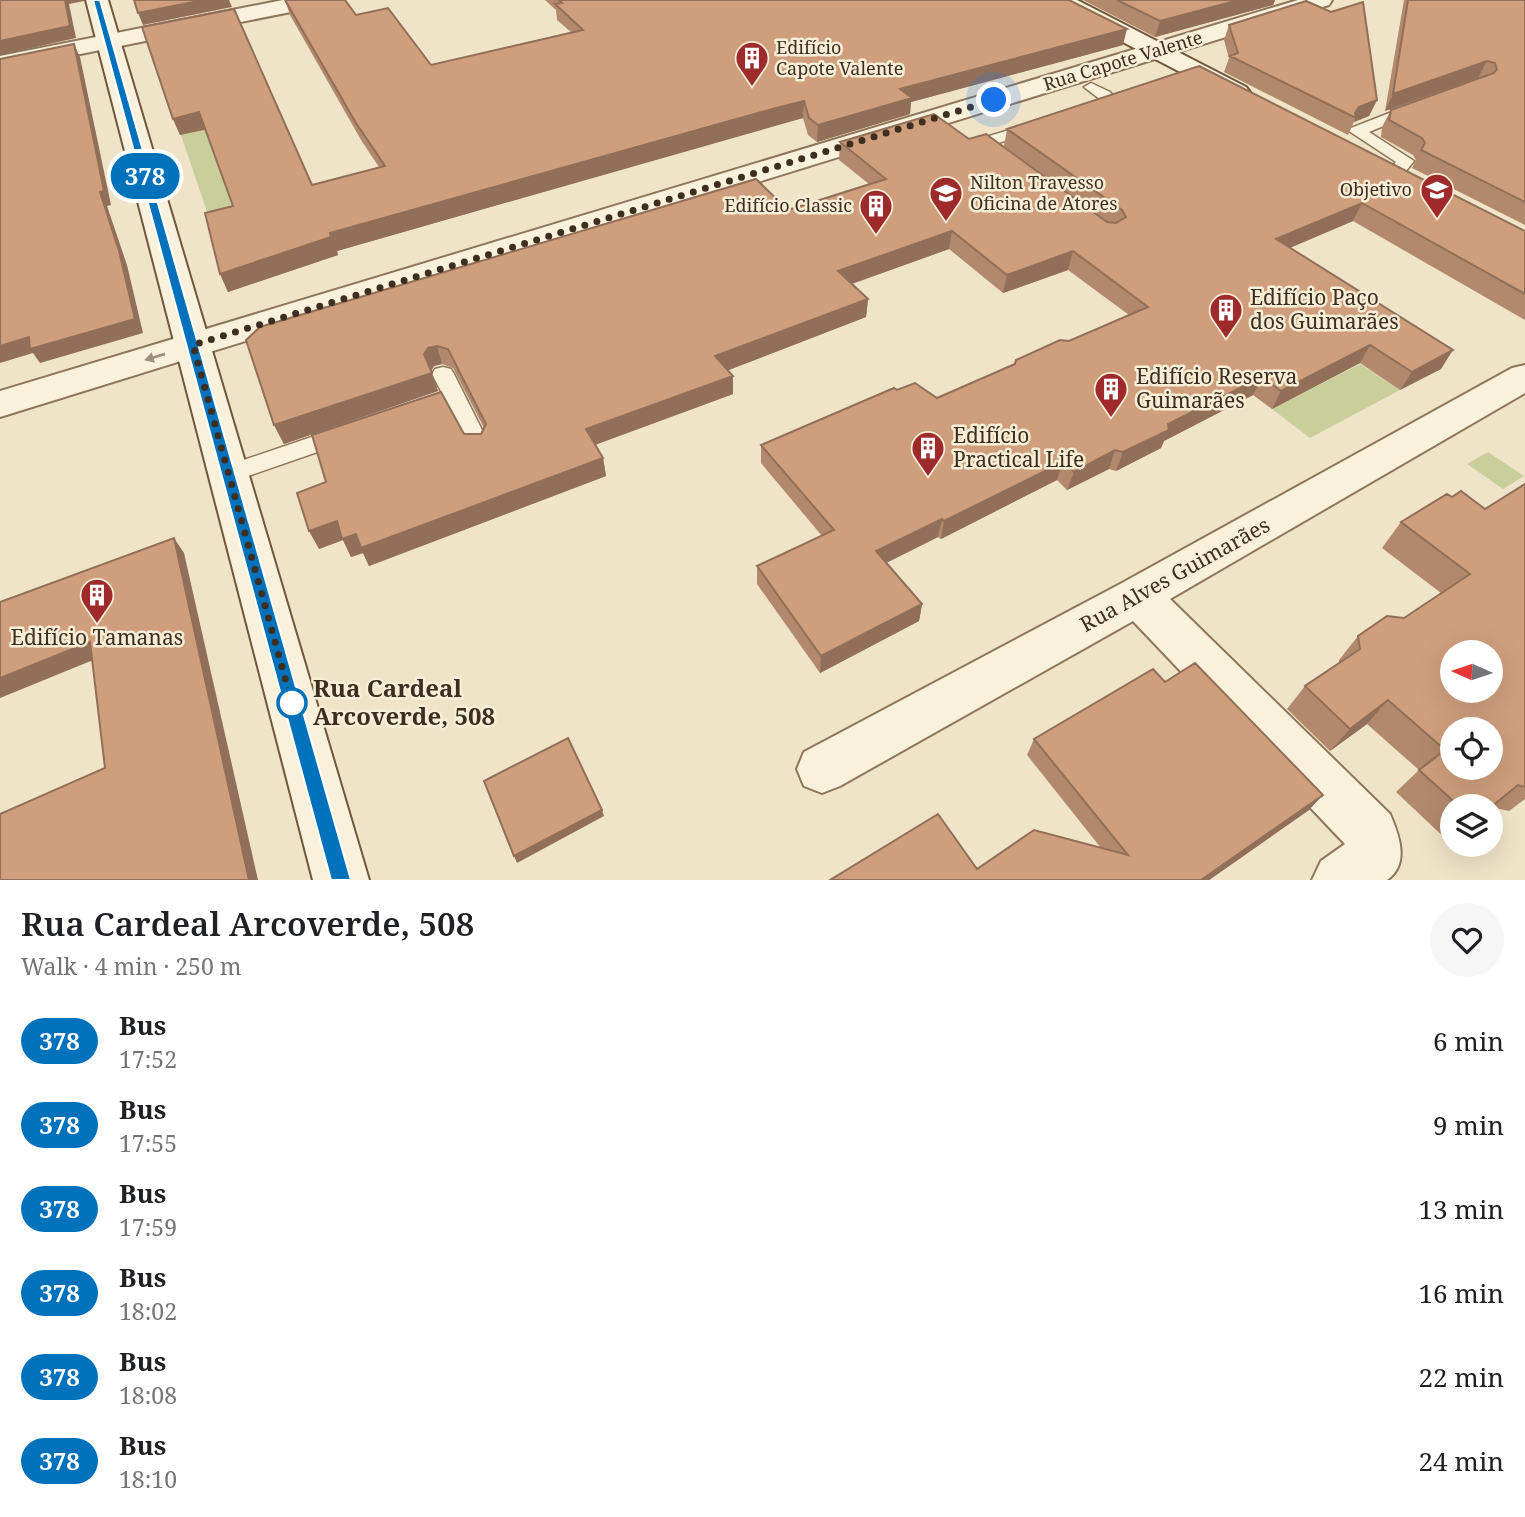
<!DOCTYPE html>
<html lang="en">
<head>
<meta charset="utf-8">
<style>
	:root { --surface:#fff; --page:#f6f6f6; --text:#202124; --muted:#757577 }
	body { margin:0; font-family:"Noto Serif",serif; background:var(--page); color:var(--text); height:100vh; display:flex; flex-direction:column; font-size:26px; white-space:nowrap }
	* { box-sizing:border-box; margin:0 }
	p { font-size:23px; color:var(--muted) }
	.icon { flex:none; width:38px; height:38px; fill:none; stroke:currentColor; stroke-width:2; stroke-linecap:round; stroke-linejoin:round }
	.map { position:relative; height:880px; overflow:hidden }
	.panel { display:flex; flex-direction:column; background:var(--surface); flex:1 }
	.panel>* { flex:none }
	.badge { padding:0 14px; border-radius:23px; font-size:24px; line-height:46px }
	.needle { width:46px; rotate:273deg }
	.controls { position:absolute; left:1440px; top:640px; display:grid; gap:14px }
	.controls a { display:grid; place-items:center; width:63px; height:63px; border-radius:50%; background:var(--surface); box-shadow:0 7px 28px #0002; font-size:35px }
	.you { position:absolute; width:35px; height:35px; margin:-18px; border:5px solid #fff; border-radius:50%; background:#1a73e8; box-shadow:0 0 0 10px #1a73e833 }
	.map>.badge { position:absolute; translate:-50% -50%; box-shadow:0 0 0 4px #fff }
	.round { display:grid; place-items:center; flex:none; width:74px; height:74px; border-radius:37px; background:var(--page) }
	.summary { display:flex; align-items:center; justify-content:space-between; height:119px; padding:0 21px }
	h1 { font-size:33px; font-weight:600; line-height:52px }
	ul { padding:0; list-style:none }
	li { display:flex; align-items:center; gap:21px; height:84px; padding:0 21px }
	li div { flex:1 }
	li b { display:block; font-size:26px }
	li em { font-style:normal }
	li .badge { min-width:77px; font-weight:700; text-align:center }
	.map>svg:first-child { display:block }
	.green { fill:#c9cf9b }
	.lines { fill:none; stroke-linecap:round; stroke-linejoin:round }
	.service-casing { stroke:#8d765c; stroke-width:3 }
	.minor-casing { stroke:#8d765c; stroke-width:4 }
	.tertiary-casing { stroke:#8d765c; stroke-width:4 }
	.secondary-casing { stroke:#6f573f; stroke-width:4 }
	.service { fill:#faf1dc; fill-rule:evenodd }
	.minor { fill:#faf1dc; fill-rule:evenodd }
	.tertiary { fill:#faf1dc; fill-rule:evenodd }
	.secondary { fill:#faf1dc; fill-rule:evenodd }
	.wall { fill:#b2896c }
	.shaded-wall { fill:#916f58 }
	.building { fill:#cf9f7d; stroke:#916f58; stroke-width:2; fill-rule:evenodd }
	.oneway { fill:#9c907e }
	.line { fill:#0072bc; stroke:#fff; stroke-width:2 }
	.walk { stroke:#3d2e20; stroke-width:7; stroke-dasharray:0 12.6 }
	.stop-dot { fill:#fff; stroke:#0072bc; stroke-width:3.5 }
	.labels { text-anchor:middle; stroke-width:5; stroke-linejoin:round; paint-order:stroke }
	.far-poi-label { font-size:18px; fill:#3d2e20; stroke:#f7eed8; text-anchor:start }
	.far-street-label { font-size:18px; fill:#3d2e20; stroke:#f7eed8 }
	.poi-label { font-size:21px; fill:#3d2e20; stroke:#f7eed8; text-anchor:start }
	.street-label { font-size:21px; fill:#3d2e20; stroke:#f7eed8 }
	.near-stop-label { font-size:24px; font-weight:bold; fill:#3d2e20; stroke:#f7eed8; text-anchor:start }
</style>
</head>
<body>
<div class="map">
<svg width="1525" height="880" viewBox="0 0 1525 880">
	<rect width="100%" height="100%" fill="#f0e4c8"/>
	<path class="green" d="M258,117l-18,107 -30,-3 -29,-86z
		M1360,364l40,26 -90,48 -38,-29z
		M1488,452l36,24 -21,13 -36,-25z"/>
	<g class="lines">
		<defs>
			<path id="service" d="M1091,83l19,9 8,10 -3,3 -28,10 -5,-2 -3,-3 22,-10 -17,-13z
				M1415,103l8,5 -3,3 -51,21 45,29 -13,16h-12l-2,-4 9,-11 -47,-31 2,-3z
				M1035,122l6,2 2,3 -2,3 -43,13 16,18 -2,4h-12l-19,-19 5,-9z
				M443,367l8,2 3,5 35,70 -3,6 -8,2 -8,-2 -22,-43 -32,11 -8,-3 -3,-5 3,-5 34,-12 -10,-19 3,-5z
				M344,426l8,2 3,6 -3,6 -124,43 -8,-3 -4,-6 4,-6z"/>
			<path id="minor" d="M1298,0h34l-3,5 -1329,412v-26z
				M1525,365v28l-355,206 220,215c9,21 20,50 -3,66h-75l9,-19 24,-17 -212,-223 -293,165 -18,7 -18,-7 -7,-17 7,-17 318,-169 390,-215z"/>
			<path id="tertiary" d="M283,0h44l-3,5 -8,2 -316,63v-14z"/>
			<path id="secondary" d="M86,0h22l261,880h-56z
				M1049,0h28l169,87 4,5 -4,5 -9,3 -9,-3 -176,-92z"/>
		</defs>
		<use href="#service" class="service-casing"/>
		<use href="#minor" class="minor-casing"/>
		<use href="#tertiary" class="tertiary-casing"/>
		<use href="#secondary" class="secondary-casing"/>
		<use href="#service" class="service"/>
		<use href="#minor" class="minor"/>
		<use href="#tertiary" class="tertiary"/>
		<use href="#secondary" class="secondary"/>
	</g>
	<path class="wall" d="M285,0l71,15 75,50 140,-33 -14,-12 -1,-10 -11,-10h524l54,45 -212,57 -1,12 -93,28 -9,-7 -5,-17 -28,7 -438,126 1,4 -110,37 -8,-18 13,-68 -28,-76 -25,5 -7,-16 -31,-92 170,158 67,-18 -18,-27 -71,-125z
		M1083,0h192l-2,5 -118,32z
		M1404,0h121v225l-113,-57 4,-8 -3,-5 -32,-18 1,-10 9,-17 89,-32h-2l-93,33z
		M1229,25l148,75 -8,16 -15,6 -6,13 -124,-63 5,-14 -5,-18z
		M1007,129l518,102v89l-172,-99 -63,27 151,121 -41,21 -40,-27 -88,46 -19,-14 -89,46 -3,7 -45,23 -7,-2 -42,21 -10,-10 -116,59 -3,-2 -52,26 36,41 -3,17 -99,52 -63,-89v-18l65,-30 -61,-73v-18l136,-55 40,8 192,-83 -61,-45 -65,23 -54,-44 -97,35 16,15 -2,18 -138,53 5,6v18l-138,51 8,13 3,18 -237,90 -6,-13 -12,4 -8,-17 -24,9 145,-115h17l3,-6 -31,-60 -11,-4 -8,2 -3,5 7,20 -154,53 -10,-19 -28,-85 542,-130 81,-26 -30,-24 1,-18 129,-3 138,83 2,1 -105,-77z
		M1525,484v315l-16,12 -18,-4h-39v30l-4,4 -52,-49 23,-22 -52,-46 -37,27 -43,-42 18,-23 34,-23v-3l19,-24 46,-18 37,-25 -59,-45 19,-26 51,-25 33,12z
		M1165,682l144,128 -100,70h-379l147,-11 124,-21 -74,-93 7,-16z"/>
	<path class="shaded-wall" d="M65,0h19v1l-15,3 7,34 -76,17v-14z
		M204,0h25l3,7 -89,18 -5,-12z
		M1239,0h36l-2,5 -118,32 5,-16z
		M1127,29l-4,16 -212,57 -1,12 -93,28 1,-17 82,-36z
		M74,44l6,13 31,148 -4,1 20,59 16,68 -103,30 -7,-10 -33,10v-17l100,-154z
		M1487,61l-9,17 -93,33 8,-17z
		M1377,100l-8,16 -15,6 2,-4 -3,-1 6,-10z
		M804,101l-1,17 -466,133 1,4 -110,37 -8,-18 110,-41z
		M199,112l7,17 -26,6 -7,-16z
		M1362,203l-9,18 -85,36 8,-18z
		M952,231l-3,18 -112,40 1,-18z
		M1073,251l-5,19 -65,23 4,-18z
		M868,299l-2,18 -150,58 -1,-19z
		M1370,345l-10,18 -88,46 9,-18z
		M437,346l5,18 -8,2 -4,7 -6,-19 4,-6z
		M1453,350l-12,19 -41,21 12,-18z
		M432,373l6,18 -154,53 -10,-19z
		M733,376v18l-144,53 -3,-18z
		M1262,377l-9,18 -89,46 -3,7 -45,23 7,-19 45,-28z
		M1115,450l-6,19 -42,21 7,-18z
		M603,458l3,18 -237,90 -6,-13 -12,4 -8,-17 -24,9 -10,-18 28,-10z
		M1063,462l-6,18 -116,59 3,-18z
		M942,519l-4,18 -64,32 2,-18z
		M174,538l10,15 74,327h-9z
		M922,604l-3,17 -99,52 1,-17z
		M90,642l13,14 -103,42v-20z
		M1388,700l-21,24 -37,27 20,-22z
		M1323,795l-14,15 -100,70h-8z
		M602,810l2,6 -87,47 -3,-7z"/>
	<path class="building" d="M0,0h65l5,26 -70,15z
		M134,0h70l-66,13z
		M285,0h60l11,15 32,-7 43,57 152,-35 -28,-26 7,-1 -3,-3h510l58,29 -227,60 12,9 -94,27 -9,-7 -5,-17 -28,7 -446,125 1,4 -111,37 -15,-61 28,-7 -34,-94 -26,7 -31,-92 92,-18 78,176 73,-19 -29,-43z
		M1117,0h122l-79,21z
		M1408,0h117v202l-104,-52 4,-7 -3,-5 -33,-18 2,-10 103,-37 3,-4 -2,-6 -8,-2 -94,33z
		M1306,1l25,11 32,-10 14,98 -18,7 -4,6 1,5 -126,-62 8,-3 -9,-28z
		M74,44l30,147 -4,1 19,59 16,68 -105,30 -1,-12 -29,9v-287z
		M1199,66l326,165v63l-163,-91 -86,36 177,111 -41,22 -42,-27 -89,46 -19,-14 -94,47 1,6 -46,22 -8,-2 -41,22 -11,-10 -119,59 -2,-2 -66,32 46,53 -101,52 -64,-90 77,-36 -73,-85 133,-57 3,2 18,-7 22,15 78,-34 1,-4 44,-20 9,1 79,-34 -75,-56 -66,24 -55,-44 -114,40 30,28 -153,57 18,20 -147,53 17,29 -242,90 -5,-14 -14,5 -5,-18 -28,10 -12,-38 29,-11 -14,-47 129,-43 23,42h17l5,-10 -38,-75 -11,-3 -9,2 -4,6 8,19 -158,52 -28,-85 14,-13 496,-148 32,31 98,-31 -46,-37 94,-28 35,25 17,-5 121,88 9,1 10,-6 -4,-7 -115,-81z
		M1525,484v303l-7,-2 -27,22h-31l-41,-37 26,-20 -57,-50 -38,29 -45,-43 55,-37 -2,-13 29,-20 17,2 66,-44 -69,-52 46,-28 5,3 9,-6 24,18zM1452,653h39v38h-39zM1452,730h39v38h-39z
		M174,538l75,342h-249v-66l105,-46 -15,-126 -90,36v-76z
		M1195,663l128,132 -122,85h-371l108,-66 39,55 57,-39 94,25 -94,-116 119,-70 12,13z
		M568,738l34,72 -88,46 -30,-75z"/>
	<defs><path id="oneway-solid" d="M-6-.8H1V-3.2L6.5 0L1 3.2V.8H-6Z" transform="scale(1.75)"/></defs>
	<use class="oneway" href="#oneway-solid" transform="translate(155 357) rotate(163)"/>
	<path class="line" d="M93,0h7l251,880h-20z"/>
	<g class="lines">
		<path class="walk" d="M292,703l-99,-358 801,-245"/>
	</g>
	<defs>
		<symbol id="building-pin" viewBox="-11 -11 22 30"><path d="M0 17L-7.5 6A9.5 9.5 0 1 1 7.5 6Z" fill="#9e2a2b" stroke="#f7eed8"/><path d="M-4-6H4V6H1V3H-1V6H-4ZM-2.5-4.3h1.7v1.8h-1.7ZM.8-4.3h1.7v1.8H.8ZM-2.5-1h1.7V.8h-1.7ZM.8-1h1.7V.8H.8Z" fill="#fff"/></symbol>
		<symbol id="school-pin" viewBox="-11 -11 22 30"><path d="M0 17L-7.5 6A9.5 9.5 0 1 1 7.5 6Z" fill="#9e2a2b" stroke="#f7eed8"/><path d="M0-5L7-2L0 1L-7-2ZM-4 1L0 2.5L4 1V4Q0 6-4 4Z" fill="#fff"/></symbol>
		<symbol id="university-pin" viewBox="-11 -11 22 30"><path d="M0 17L-7.5 6A9.5 9.5 0 1 1 7.5 6Z" fill="#9e2a2b" stroke="#f7eed8"/><path d="M0-5L7-2L0 1L-7-2ZM-4 1L0 2.5L4 1V4Q0 6-4 4Z" fill="#fff"/></symbol>
	</defs>
	<g fill-rule="evenodd">
		<use href="#building-pin" x="733" y="39" width="38" height="52"/>
		<use href="#school-pin" x="1418" y="171" width="38" height="52"/>
		<use href="#university-pin" x="927" y="174" width="38" height="52"/>
		<use href="#building-pin" x="857" y="187" width="38" height="52"/>
		<use href="#building-pin" x="1207" y="291" width="38" height="52"/>
		<use href="#building-pin" x="1092" y="370" width="38" height="52"/>
		<use href="#building-pin" x="909" y="429" width="38" height="52"/>
		<use href="#building-pin" x="78" y="576" width="38" height="52"/>
	</g>
	<circle class="stop-dot" cx="292" cy="703" r="14"/>
	<g class="labels">
		<g class="far-poi-label">
			<text x="776" y="54">Edifício<tspan x="776" dy="21">Capote Valente</tspan></text>
			<text x="970" y="189">Nilton Travesso<tspan x="970" dy="21">Oficina de Atores</tspan></text>
			<text x="1412" y="196" text-anchor="end">Objetivo</text>
			<text x="852" y="212" text-anchor="end">Edifício Classic</text>
		</g>
		<g class="far-street-label">
			<text transform="translate(1123 61) rotate(-17)" y="6">Rua Capote Valente</text>
		</g>
		<g class="poi-label">
			<text x="1250" y="305">Edifício Paço<tspan x="1250" dy="24">dos Guimarães</tspan></text>
			<text x="1136" y="384">Edifício Reserva<tspan x="1136" dy="24">Guimarães</tspan></text>
			<text x="953" y="443">Edifício<tspan x="953" dy="24">Practical Life</tspan></text>
			<text x="97" y="645" text-anchor="middle">Edifício Tamanas</text>
		</g>
		<g class="street-label">
			<text transform="translate(1175 575) rotate(-29)" y="7">Rua Alves Guimarães</text>
		</g>
		<g class="near-stop-label">
			<text x="313" y="697">Rua Cardeal<tspan x="313" dy="28">Arcoverde, 508</tspan></text>
		</g>
	</g>
</svg>
<div class="controls">
<a><svg class="needle" viewBox="-14 -14 28 28"><path d="M0-13l5 13h-10z" fill="#e53935"/><path d="M0 13l5-13h-10z" fill="#757577"/></svg></a>
<a><svg class="icon" aria-label="locate" viewBox="0 0 24 24"><circle cx="12" cy="12" r="6"/><path d="M12 2v4M12 18v4M2 12h4M18 12h4"/></svg></a>
<a><svg class="icon" aria-label="layers" viewBox="0 0 24 24"><path d="M12 4l9 5-9 5-9-5zM3 14l9 5 9-5"/></svg></a>
</div>
<div class="you" style="left:994px;top:100px"></div>
<b class="badge" style="left:145px;top:176px;background:#0072bc;color:#fff">378</b>
</div>
<section class="panel">
<div class="summary"><div><h1>Rua Cardeal Arcoverde, 508</h1><p>Walk · 4 min · 250 m</p></div><a class="round"><svg class="icon" aria-label="heart" viewBox="0 0 24 24"><path d="M12 20l-8-8c-3-5 5-10 8-4 3-6 11-1 8 4z"/></svg></a></div>
<ul>
<li><span class="badge" style="background:#0072bc;color:#fff">378</span><div><b>Bus</b><p>17:52</p></div><em>6 min</em></li>
<li><span class="badge" style="background:#0072bc;color:#fff">378</span><div><b>Bus</b><p>17:55</p></div><em>9 min</em></li>
<li><span class="badge" style="background:#0072bc;color:#fff">378</span><div><b>Bus</b><p>17:59</p></div><em>13 min</em></li>
<li><span class="badge" style="background:#0072bc;color:#fff">378</span><div><b>Bus</b><p>18:02</p></div><em>16 min</em></li>
<li><span class="badge" style="background:#0072bc;color:#fff">378</span><div><b>Bus</b><p>18:08</p></div><em>22 min</em></li>
<li><span class="badge" style="background:#0072bc;color:#fff">378</span><div><b>Bus</b><p>18:10</p></div><em>24 min</em></li>
</ul>
</section>
</body>
</html>
